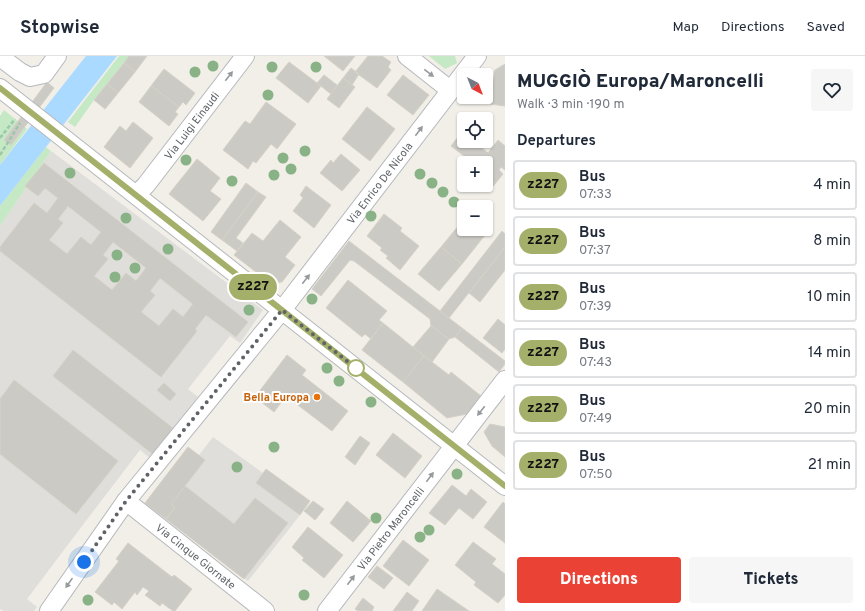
<!DOCTYPE html>
<html lang="en">
<head>
<meta charset="utf-8">
<style>
	:root { --surface:#fff; --page:#f6f6f7; --text:#1f2937; --muted:#747a83; --line:#e0e1e3; --accent:#ea4335 }
	body { margin:0; font-family:Overpass,sans-serif; background:var(--page); color:var(--text); height:100vh; display:flex; flex-direction:column; font-size:15px; white-space:nowrap }
	* { box-sizing:border-box; margin:0 }
	p { font-size:13px; color:var(--muted) }
	.icon { flex:none; width:22px; height:22px; fill:none; stroke:currentColor; stroke-width:2; stroke-linecap:round; stroke-linejoin:round }
	.map { position:relative; flex:1; overflow:hidden }
	.details { display:flex; flex-direction:column; background:var(--surface); width:360px }
	.details>* { flex:none }
	.badge { padding:0 8px; border-radius:13px; font-size:14px; line-height:26px }
	.needle { width:26px; rotate:138deg }
	.fabs { position:absolute; left:457px; top:12px; display:grid; gap:8px }
	.fabs a { display:grid; place-items:center; width:36px; height:36px; border-radius:4px; background:var(--surface); box-shadow:0 1px 3px #0004; font-size:20px }
	.you { position:absolute; width:20px; height:20px; margin:-10px; border:3px solid #fff; border-radius:50%; background:#1a73e8; box-shadow:0 0 0 6px #1a73e833 }
	.map>.badge { position:absolute; translate:-50% -50%; box-shadow:0 0 0 2px #fff }
	h2 { padding:0 12px; font-size:15px; line-height:36px }
	.round { display:grid; place-items:center; flex:none; width:42px; height:42px; border-radius:4px; background:var(--page) }
	.head { display:flex; align-items:center; justify-content:space-between; height:68px; padding:0 12px }
	h1 { font-size:19px; font-weight:800; line-height:30px }
	.cta { display:flex; gap:8px; margin-top:auto; padding:8px 12px }
	.cta a { flex:1; height:46px; border-radius:4px; background:var(--accent); color:#fff; font-size:16px; font-weight:800; line-height:46px; text-align:center }
	.cta a+a { background:var(--page); color:var(--text) }
	ul { padding:0; list-style:none }
	li { display:flex; align-items:center; gap:12px; height:50px; margin:0 8px 6px; padding:0 4px; border:2px solid var(--line); border-radius:4px }
	li div { flex:1 }
	li b { display:block; font-size:15px }
	li em { font-style:normal }
	li .badge { min-width:44px; font-weight:700; text-align:center }
	header { display:flex; align-items:center; gap:24px; box-sizing:border-box; height:56px; padding:0 20px; background:var(--surface); border-bottom:1px solid var(--line) }
	header strong { font-size:19px }
	nav { display:flex; gap:22px; margin-inline-start:auto; font-size:14px }
	main { display:flex; flex:1; min-height:0 }
	.map>svg:first-child { display:block }
	.industrial { fill:#e0deda }
	.green { fill:#c5e8c5 }
	.water { fill:#aadaff }
	.building { fill:#cccac5; stroke:#d6d1c6; fill-rule:evenodd }
	.lines { fill:none; stroke-linecap:round; stroke-linejoin:round }
	.minor-casing { stroke:#b5b8bc; stroke-width:20 }
	.path { stroke:#9cc7a9; stroke-width:2.5; stroke-dasharray:4 2; stroke-linecap:butt }
	.minor { stroke:#fff; stroke-width:18 }
	.tree { fill:#89b387 }
	.oneway { fill:#979a9d }
	.line-casing { stroke:#fff; stroke-width:9 }
	.line { stroke:#a4b069; stroke-width:6 }
	.walk { stroke:#5f6368; stroke-width:4; stroke-dasharray:0 7.2 }
	.stop-dot { fill:#fff; stroke:#a4b069; stroke-width:2 }
	.food-dot { fill:#e8710a; stroke:#fff; stroke-width:1.5 }
	.labels { text-anchor:middle; stroke-width:4; stroke-linejoin:round; paint-order:stroke }
	.street-label { font-size:11px; fill:#5f6368; stroke:#fff }
	.food-label { font-size:11px; font-weight:bold; fill:#c56008; stroke:#fff; text-anchor:end }
</style>
</head>
<body>
<header>
<strong>Stopwise</strong>
<nav><a>Map</a><a>Directions</a><a>Saved</a></nav>
</header>
<main>
<div class="map">
<svg width="505" height="555" viewBox="0 0 505 555">
	<rect width="100%" height="100%" fill="#f1efe8"/>
	<path class="industrial" d="M51,95l212,159 -23,33 -10,-7 -42,53 10,8 -47,62 -11,-9 -61,80 -52,69 10,8 -3,4h-30l-4,-2v-383z
		M213,381l50,36 -7,10 44,32 -52,66 -103,-78 43,-56 11,8z"/>
	<path class="green" d="M119,0h10l-35,44 -19,27 -7,-5z
		M429,0h26l2,7 -12,6z
		M4,54l23,19 -27,36v-49z
		M46,91l5,4 -51,75v-20z"/>
	<path class="water" d="M86,0h31l-117,150v-41z"/>
	<path class="building" d="M129,0h18l-12,16 -11,-9z
		M324,0h31l-12,15z
		M368,0h14l9,6 -3,5 3,3 -14,18 -22,-16z
		M289,6l32,24 -13,17 -32,-25z
		M124,7l11,9 -17,21 -11,-9z
		M505,8v42l-15,-2 5,-34z
		M351,12l8,6 -7,11 -9,-7z
		M164,13l31,24 -9,12 -3,-3 -4,5 -28,-21z
		M324,19l13,10 -6,9 -14,-11z
		M403,19l26,20 -16,20 -26,-20z
		M343,22l12,9 -16,21 -12,-9z
		M47,26l7,6 -43,57 -7,-5z
		M107,28l11,9 -13,16 -11,-9z
		M151,30l28,21 -4,5 3,2 -9,12 -30,-24z
		M266,46l30,22 -19,25 -6,-5 -15,19 -3,-2 -5,8 -25,-19 22,-29 5,3z
		M367,51l28,22 -25,32 -28,-22z
		M133,66l20,16 -23,30 -26,-21 16,-21 6,5z
		M464,73v12h18l4,3 -4,4 6,5 10,-13 7,6v24l-4,-3 -2,3 4,4 -13,16 -6,-5h2v-22h-7l-5,-4 -2,3 -21,-16z
		M341,98l19,16 -18,21 -22,-18 11,-13 2,3z
		M197,103l23,19 -10,13 11,8 -18,22 -34,-27z
		M44,107l204,159 -12,15 -30,-22 -11,14 2,2 -36,46 -161,-126v-4l34,-44 13,10 11,-15 -13,-10 -7,8 -13,-10zM68,150l33,26 -10,13 -10,-8 -14,17 -18,-14 14,-17 -5,-4zM113,186l33,26 -10,13 -10,-8 -14,17 -18,-14 14,-17 -5,-4zM160,222l33,26 -10,13 -10,-8 -14,17 -18,-14 14,-17 -5,-4z
		M246,127l12,9 -36,48 -11,-8z
		M306,130l25,19 -17,23 -21,-17 10,-13 -3,-3z
		M258,136l8,5 -30,41 7,5 -6,8 -15,-11z
		M384,158l18,14 -2,3 19,15 -19,24 -14,-12 2,-2 -8,-6 2,-2 -15,-12z
		M486,162l7,7 -31,39 -21,-17 23,-28v10h22z
		M280,164l21,17 -16,20 10,8 -13,17 -12,1 -36,-28 18,-22 11,8z
		M502,175l3,3v13l-56,71 -9,-7z
		M349,185l113,87 -7,9 -6,2 -18,-13 -1,-7 -76,-58 -4,-1 -29,36 -9,-7z
		M441,191l21,17 -23,27 -21,-17z
		M505,191v23l-25,32 -11,-9z
		M348,224l39,31 -8,9 4,3 -12,16 -6,-5 -3,3 -36,-29z
		M498,263l7,6v24l-3,4 -19,-15z
		M383,267l41,33 -21,26 -41,-32z
		M431,270l18,13 -17,23 -19,-15z
		M462,272l43,33v3l-6,8 -44,-35z
		M73,294l101,79 -20,26 -101,-79z
		M287,299l19,15 -4,5 46,36 -16,20 -46,-35 -12,16 -19,-15z
		M424,300l25,19 2,-3 30,24 -14,18 -20,4 -44,-36z
		M14,324l104,81 -42,53 -76,-60v-55z
		M164,327l12,11 -6,7 -13,-11z
		M490,368l15,3v30l-13,-11 -8,-14z
		M393,377l29,23 -17,22 -29,-23z
		M360,380l10,7 -15,22 -10,-8z
		M188,391l17,13 -34,44 4,3 -9,12 -21,-16z
		M266,413l44,32 -10,14 -44,-32z
		M452,429l14,11 5,-7 16,13 -14,17 -14,-11 -14,17 -16,-12z
		M185,430l49,38 21,-26 33,25 -44,56 -78,-60 9,-12 -4,-3z
		M313,445l11,8 -9,11 -11,-9z
		M347,445l24,20 -18,21 -23,-19z
		M503,446l2,2v39l-21,-16z
		M308,471l35,28 -19,23 -22,-18 2,-2 -12,-11z
		M403,484l26,20 -20,26 -26,-20z
		M473,486l23,17 -4,5 13,10v21l-7,8 -24,-18 2,-3 -21,-17z
		M128,487l44,34 2,-2 18,14 -17,22h-2l-11,-8 -2,3 -15,-11 4,-4 -6,-4 -6,8 -2,-3 -13,17 -8,-7 -2,3 -17,-13 24,-31 -3,-2z
		M377,510l16,12 -9,11 -16,-12z
		M437,533l32,22h-47z
		M407,536l12,9 -7,10h-19z
		M363,542l11,9 -2,4h-14l-3,-2z"/>
	<g class="lines">
		<defs>
			<g id="minor">
				<path d="M407,0l43,34"/>
				<path d="M0,1l20,15 10,5 14,-3 13,-18"/>
				<path d="M0,32l505,398"/>
				<path id="s1" d="M136,139l10,-10 99,-129"/>
				<path id="s2" d="M126,445l139,110"/>
				<path id="s3" d="M49,555l77,-110 156,-191 195,-254"/>
				<path id="s4" d="M327,555l178,-231"/>
			</g>
		</defs>
		<use href="#minor" class="minor-casing"/>
		<path class="path" d="M0,82l15,-19
			M0,99l20,-32"/>
		<use href="#minor" class="minor"/>
	</g>
	<g class="tree">
		<circle cx="213" cy="10" r="5.5"/>
		<circle cx="272" cy="11" r="5.5"/>
		<circle cx="316" cy="11" r="5.5"/>
		<circle cx="195" cy="16" r="5.5"/>
		<circle cx="268" cy="39" r="5.5"/>
		<circle cx="305" cy="95" r="5.5"/>
		<circle cx="283" cy="102" r="5.5"/>
		<circle cx="186" cy="104" r="5.5"/>
		<circle cx="291" cy="113" r="5.5"/>
		<circle cx="70" cy="117" r="5.5"/>
		<circle cx="420" cy="118" r="5.5"/>
		<circle cx="274" cy="119" r="5.5"/>
		<circle cx="232" cy="125" r="5.5"/>
		<circle cx="432" cy="127" r="5.5"/>
		<circle cx="443" cy="136" r="5.5"/>
		<circle cx="454" cy="146" r="5.5"/>
		<circle cx="371" cy="160" r="5.5"/>
		<circle cx="126" cy="162" r="5.5"/>
		<circle cx="168" cy="193" r="5.5"/>
		<circle cx="117" cy="199" r="5.5"/>
		<circle cx="135" cy="212" r="5.5"/>
		<circle cx="115" cy="221" r="5.5"/>
		<circle cx="312" cy="243" r="5.5"/>
		<circle cx="249" cy="254" r="5.5"/>
		<circle cx="327" cy="312" r="5.5"/>
		<circle cx="339" cy="325" r="5.5"/>
		<circle cx="371" cy="346" r="5.5"/>
		<circle cx="274" cy="391" r="5.5"/>
		<circle cx="237" cy="411" r="5.5"/>
		<circle cx="457" cy="418" r="5.5"/>
		<circle cx="376" cy="462" r="5.5"/>
		<circle cx="429" cy="474" r="5.5"/>
		<circle cx="420" cy="481" r="5.5"/>
		<circle cx="304" cy="539" r="5.5"/>
		<circle cx="88" cy="544" r="5.5"/>
	</g>
	<defs><path id="oneway-solid" d="M-6-.8H1V-3.2L6.5 0L1 3.2V.8H-6Z"/></defs>
	<g class="oneway">
		<use href="#oneway-solid" transform="translate(429 17) rotate(38)"/>
		<use href="#oneway-solid" transform="translate(229 20) rotate(-52)"/>
		<use href="#oneway-solid" transform="translate(419 75) rotate(-53)"/>
		<use href="#oneway-solid" transform="translate(306 223) rotate(-52)"/>
		<use href="#oneway-solid" transform="translate(481 355) rotate(128)"/>
		<use href="#oneway-solid" transform="translate(430 421) rotate(-53)"/>
		<use href="#oneway-solid" transform="translate(351 524) rotate(-53)"/>
		<use href="#oneway-solid" transform="translate(69 527) rotate(125)"/>
	</g>
	<g class="lines">
		<defs>
			<path id="line" d="M0,32l505,398"/>
		</defs>
		<use href="#line" class="line-casing"/>
		<use href="#line" class="line"/>
		<path class="walk" d="M84,506l42,-61 156,-191 75,59 -1,-1"/>
	</g>
	<circle class="stop-dot" cx="356" cy="312" r="8"/>
	<circle class="food-dot" cx="317" cy="341" r="4"/>
	<g class="labels">
		<g class="street-label">
			<text dy="4" stroke="none"><textPath href="#s1" startOffset="89">Via Luigi Einaudi</textPath></text>
			<text dy="4" stroke="none"><textPath href="#s3" startOffset="541">Via Enrico De Nicola</textPath></text>
			<text dy="4" stroke="none"><textPath href="#s4" startOffset="104">Via Pietro Maroncelli</textPath></text>
			<text dy="4" stroke="none"><textPath href="#s2" startOffset="89">Via Cinque Giornate</textPath></text>
		</g>
		<g class="food-label">
			<text x="309" y="345">Bella Europa</text>
		</g>
	</g>
</svg>
<div class="fabs">
<a><svg class="needle" viewBox="-14 -14 28 28"><path d="M0-13l5 13h-10z" fill="#e53935"/><path d="M0 13l5-13h-10z" fill="#747a83"/></svg></a>
<a><svg class="icon" aria-label="locate" viewBox="0 0 24 24"><circle cx="12" cy="12" r="6"/><path d="M12 2v4M12 18v4M2 12h4M18 12h4"/></svg></a>
<a>+</a>
<a>−</a>
</div>
<div class="you" style="left:84px;top:506px"></div>
<b class="badge" style="left:253px;top:231px;background:#a4b069;color:#111">z227</b>
</div>
<section class="details">
<div class="head"><div><h1>MUGGIÒ Europa/Maroncelli</h1><p>Walk · 3 min · 190 m</p></div><a class="round"><svg class="icon" aria-label="heart" viewBox="0 0 24 24"><path d="M12 20l-8-8c-3-5 5-10 8-4 3-6 11-1 8 4z"/></svg></a></div>
<h2>Departures</h2>
<ul>
<li><span class="badge" style="background:#a4b069;color:#111">z227</span><div><b>Bus</b><p>07:33</p></div><em>4 min</em></li>
<li><span class="badge" style="background:#a4b069;color:#111">z227</span><div><b>Bus</b><p>07:37</p></div><em>8 min</em></li>
<li><span class="badge" style="background:#a4b069;color:#111">z227</span><div><b>Bus</b><p>07:39</p></div><em>10 min</em></li>
<li><span class="badge" style="background:#a4b069;color:#111">z227</span><div><b>Bus</b><p>07:43</p></div><em>14 min</em></li>
<li><span class="badge" style="background:#a4b069;color:#111">z227</span><div><b>Bus</b><p>07:49</p></div><em>20 min</em></li>
<li><span class="badge" style="background:#a4b069;color:#111">z227</span><div><b>Bus</b><p>07:50</p></div><em>21 min</em></li>
</ul>
<div class="cta"><a>Directions</a><a>Tickets</a></div>
</section>
</main>
</body>
</html>
